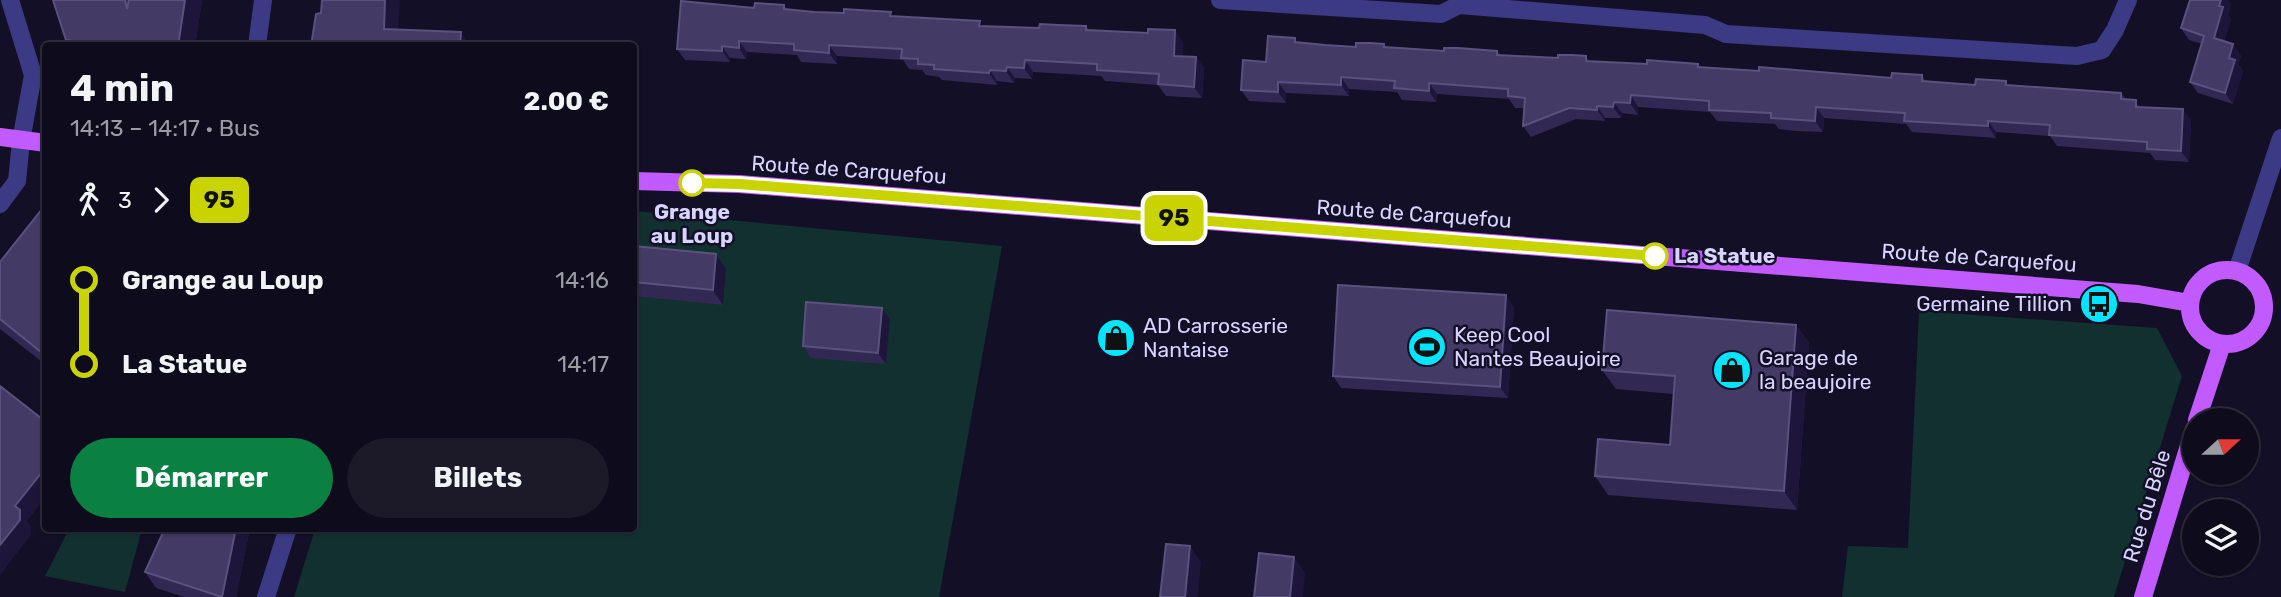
<!DOCTYPE html>
<html lang="fr">
<head>
<meta charset="utf-8">
<style>
	:root { --surface:#0e0b1c; --page:#1c1929; --text:#f1f3f6; --muted:#9b9ba3; --line:#2e2b3b; --accent:#0b8043 }
	body { margin:0; font-family:Rubik,sans-serif; background:var(--page); color:var(--text); height:100vh; display:flex; flex-direction:column; font-size:26px; white-space:nowrap }
	* { box-sizing:border-box; margin:0 }
	p { font-size:23px; color:var(--muted) }
	.icon { flex:none; width:38px; height:38px; fill:none; stroke:currentColor; stroke-width:2; stroke-linecap:round; stroke-linejoin:round }
	.map { position:relative; flex:1; overflow:hidden }
	.side { position:absolute; left:42px; top:42px; width:595px; height:490px; display:flex; flex-direction:column; background:var(--surface); border-radius:7px; box-shadow:0 2px 5px #0004,0 0 0 2px var(--line) }
	.side>* { flex:none }
	.badge { padding:0 14px; border-radius:10px; font-size:24px; line-height:46px }
	.needle { width:46px; rotate:69deg }
	.fabs { position:absolute; left:2182px; top:408px; display:grid; gap:14px }
	.fabs a { display:grid; place-items:center; width:77px; height:77px; border-radius:50%; background:var(--surface); box-shadow:0 2px 5px #0004,0 0 0 2px var(--line); font-size:35px }
	.map>.badge { position:absolute; translate:-50% -50%; box-shadow:0 0 0 4px #fff }
	.legs { display:flex; align-items:center; gap:10px; height:77px; padding:0 28px; font-size:23px }
	.legs p { margin-inline-start:auto }
	.head { display:flex; align-items:center; justify-content:space-between; height:119px; padding:0 28px }
	h1 { font-size:38px; font-weight:700; line-height:52px }
	.cta { display:flex; gap:14px; margin-top:auto; padding:14px 28px }
	.cta a { flex:1; height:80px; border-radius:42px; background:var(--accent); color:#fff; font-size:28px; font-weight:700; line-height:80px; text-align:center }
	.cta a+a { background:var(--page); color:var(--text) }
	ul { padding:0 28px; list-style:none }
	li { display:flex; align-items:center; gap:24px; height:84px; font-size:26px }
	li i { display:grid; place-items:center; width:10px; height:100%; margin:0 9px; background:currentColor }
	li i::after { content:''; width:18px; height:18px; margin:-9px; border:5px solid; border-radius:50%; background:var(--surface) }
	li p { margin-inline-start:auto }
	li:first-child i { background:linear-gradient(#0000 50%,currentColor 0) }
	li:last-child i { background:linear-gradient(currentColor 50%,#0000 0) }
	.map>svg:first-child { display:block }
	.green { fill:#12302f }
	.lines { fill:none; stroke-linecap:round; stroke-linejoin:round }
	.minor { stroke:#3d3a85; stroke-width:18 }
	.major { stroke:#c25bff; stroke-width:18 }
	.wall { fill:#312854 }
	.shaded-wall { fill:#1d163a }
	.building { fill:#433a66; stroke:#5a527e; stroke-width:2 }
	.line-1-casing { stroke:#fff; stroke-width:16 }
	.line-1 { stroke:#c8d300; stroke-width:10 }
	.stop-1-dot { fill:#fff; stroke:#c8d300; stroke-width:3.5 }
	.labels { text-anchor:middle; stroke-width:5; stroke-linejoin:round; paint-order:stroke }
	.street-label { font-size:21px; fill:#d9d4ff; stroke:#130f26 }
	.stop-label { font-size:21px; font-weight:bold; fill:#d9d4ff; stroke:#130f26 }
	.poi-label { font-size:21px; fill:#d9d4ff; stroke:#130f26; text-anchor:start }
</style>
</head>
<body>
<div class="map">
<svg width="2281" height="597" viewBox="0 0 2281 597">
	<rect width="100%" height="100%" fill="#130f26"/>
	<path class="green" d="M634,211l368,35 -63,351h-645l21,-68 319,-1z
		M1919,311l238,17 25,48 -68,221h-272l6,-51 60,2z
		M69,529h73l-17,63 -80,-16z"/>
	<g class="lines">
		<path class="minor" d="M1220,0l221,14 18,-9 246,20 21,9 351,22 25,-6 13,-20 13,-30
			M257,46l6,-46
			M0,204l17,-23 4,-40 12,-66 -23,-75
			M2237,271l44,-133
			M266,597l22,-69"/>
		<path class="major" d="M0,137l46,6
			M634,181l105,3 1399,110 52,9
			M2190 307a37 37 0 1 1 74 0a37 37 0 1 1-74 0Z
			M2197,420l25,-76
			M2143,597l51,-168"/>
	</g>
	<path class="wall" d="M53,0h149l-7,46h-126l-3,-6z
		M2231,4l-3,10 3,5 -7,23 9,2 8,12 -3,8 5,7 -10,33 -35,-11 -8,-11 12,-38 -13,-4 -8,-12z
		M784,5l3,5 107,6 89,10 56,2 47,-2 3,4 94,12 -1,14 14,1 8,11 -2,30 -36,-2 -8,-11 -53,-4 -4,-5 -68,-4 -1,7 -17,-1 -1,5 -17,-2v4l-55,-5 -3,-3 -13,-2 -4,-5 -13,-1 -6,-9 -66,-4v8l-36,-2 -4,-7 -50,-3 -1,7 -16,-1v4l-45,-2 -8,-11 77,-41z
		M1384,44l3,4 57,3h53l4,4 57,3 28,-2 3,5 58,3h51l3,3 58,4 132,7 31,-3 4,7 49,3 34,1 112,7 5,6 15,8 50,13 -2,42 -34,-2 -5,-7 -93,-7 -7,-10 -54,-4v6l-84,-6 -6,-8 -82,-6 -1,14 -28,-1 -16,-2 -4,-5 -58,-3 -7,-9 -72,-5v8l-16,-2 -1,5h-16v3l-29,-2 -45,18 -8,-11 1,-18h-9l-6,-9 -72,-5 -1,8 -34,-2 -5,-8 -48,-3v7l-63,-3v10l-37,-2 -8,-11 25,-28 90,-15z
		M46,204v161l-46,-36v-67z
		M634,213l3,5 -1,28 90,23 -3,36 -89,-9z
		M1514,307l-6,91 -167,-10 -8,-12z
		M882,308l8,11 -4,45 -75,-6 -8,-12z
		M1796,325l13,18 -12,167 -189,-15 -13,-19 75,-31 3,-51 -57,-5 -14,-19z
		M250,528l-14,69h-52l-28,-9 -11,-16z"/>
	<path class="shaded-wall" d="M185,0h17l-7,46h-17z
		M385,0h15l-3,46 -13,-17z
		M2221,0h8l2,4 -3,10 3,5 -9,31 -8,-12z
		M1175,30l8,12 -1,25 -8,-11z
		M461,32l9,14h-10z
		M739,41l8,11 -1,7 -7,-11z
		M2233,44l8,12 -3,8 5,7 -10,33 -8,-11 4,-35z
		M829,45l8,11v8l-8,-11z
		M722,46l8,12v4l-8,-11z
		M1196,57l8,11 -2,30 -8,-11z
		M1025,60l8,12 -1,7 -8,-11z
		M1007,67l8,11 -1,5 -8,-12z
		M990,70l7,11v4l-8,-12z
		M1341,77l8,12v7l-8,-11z
		M1278,82l8,11v10l-8,-11z
		M1429,83l8,11 -1,8 -7,-11z
		M1631,95l7,12v8l-8,-12z
		M1614,102l8,11 -1,5 -8,-11z
		M1597,106l8,12v3l-8,-11z
		M1816,107l8,11 -1,14 -8,-11z
		M2183,109l8,11 -2,42 -8,-11z
		M1988,121l8,11v6l-8,-12z
		M634,213l3,5 -1,42 -2,-3z
		M716,254l10,15 -3,36 -10,-15z
		M1506,295l8,12 -6,91 -8,-11z
		M882,308l8,11 -4,45 -8,-11z
		M1796,325l13,18 -12,167 -13,-19z
		M46,345v13l-5,-6z
		M46,467v30l-19,24 4,5v9l-31,40v-30l15,-39z
		M236,528h14l-14,69h-14z
		M1190,546l11,16 -3,35h-13z
		M1294,557l11,16 -2,24h-13z"/>
	<path class="building" d="M53,0h72l2,9 2,-9h56l-7,46h-64l-48,-6z
		M322,0h63l-1,29 77,3 -1,14h-149l5,-32 5,-1z
		M2190,0h31l-2,6 4,1 -9,31 19,6 -4,14 6,2 -10,33 -35,-11 14,-46 -23,-8z
		M681,1l73,7 1,-5 29,2v4l30,3 30,1v-4l47,3 -1,4 90,5 -1,5 60,2 1,-4 18,1 28,1v4l62,3v-4l27,1 -1,26 22,1 -2,30 -36,-3 1,-10 -62,-4v-6l-72,-4 -1,8 -17,-1 -1,4 -16,-1 -1,3 -55,-4v-4l-16,-1v-5l-17,-1 1,-9 -73,-4v8l-35,-3v-6l-55,-3v7l-17,-2v5l-45,-2z
		M1268,36l27,2v4l30,3 31,2v-4h14l14,1v3l60,4v-3h14l39,3v4l61,3v-3h14l14,1v5l61,3v-4l51,4v3l61,4v-4l132,11 1,-5 30,2v6l53,4 1,-6 30,2v4l115,8v6l15,1v7l47,2 -2,42 -34,-2v-7l-98,-7 1,-10 -62,-4v5l-84,-5 1,-8 -89,-6 -1,14 -28,-2 -16,-1v-5l-62,-3v-9l-78,-6 -1,8 -16,-1 -1,5 -16,-1v4l-28,-2 -46,18 2,-28 -17,-2v-7l-79,-6v8l-35,-3 1,-7 -54,-4v8l-63,-3v10l-37,-2 2,-30 23,2z
		M46,204v141l-5,7 -41,-33v-57z
		M634,246l82,8 -3,36 -79,-8z
		M1338,285l168,10 -6,92 -167,-11z
		M806,302l76,6 -4,45 -75,-7z
		M1607,310l189,15 -12,166 -189,-15 3,-37 72,6 5,-69 -73,-6z
		M0,386l46,36v45l-31,39 5,4v10l-20,25z
		M165,528h71l-14,69 -77,-25z
		M1166,544l24,2 -5,51h-25z
		M1259,553l35,4 -4,40h-36z"/>
	<g class="lines">
		<defs>
			<path id="line-1" d="M692,183l47,1 916,72"/>
		</defs>
		<use href="#line-1" class="line-1-casing"/>
		<use href="#line-1" class="line-1"/>
	</g>
	<defs>
		<symbol id="bus-disc" viewBox="-11 -11 22 22"><circle r="9.5" fill="#00e5ff" stroke="#130f26"/><path d="M-5-6H5V4H4V6H2V4H-2V6H-4V4H-5ZM-3.5-4V0h7V-4ZM-3.5 1.2v1.5H-2V1.2ZM2 1.2v1.5H3.5V1.2Z" fill="#111"/></symbol>
		<symbol id="shop-disc" viewBox="-11 -11 22 22"><circle r="9.5" fill="#00e5ff" stroke="#130f26"/><path d="M-5-2.5h2.3a2.7 3.5 0 0 1 5.4 0H5L5.5 6h-11ZM-1.5-2.5h3a1.5 2.3 0 0 0-3 0Z" fill="#111"/></symbol>
		<symbol id="stadium-disc" viewBox="-11 -11 22 22"><circle r="9.5" fill="#00e5ff" stroke="#130f26"/><path d="M0-5a6.5 5 0 1 0 0 10a6.5 5 0 1 0 0-10ZM-3.5-1.8h7v3.6h-7Z" fill="#111"/></symbol>
	</defs>
	<g fill-rule="evenodd">
		<use href="#bus-disc" x="2077" y="282" width="44" height="44"/>
		<use href="#shop-disc" x="1094" y="316" width="44" height="44"/>
		<use href="#stadium-disc" x="1405" y="325" width="44" height="44"/>
		<use href="#shop-disc" x="1710" y="348" width="44" height="44"/>
	</g>
	<g class="stop-1-dot">
		<circle cx="692" cy="183" r="12"/>
		<circle cx="1655" cy="256" r="12"/>
	</g>
	<g class="labels">
		<g class="street-label">
			<text transform="translate(849 170) rotate(4)" y="7">Route de Carquefou</text>
			<text transform="translate(1414 214) rotate(4)" y="7">Route de Carquefou</text>
			<text transform="translate(1979 258) rotate(4)" y="7">Route de Carquefou</text>
			<text transform="translate(2147 506) rotate(-73)" y="7">Rue du Bêle</text>
		</g>
		<g class="stop-label">
			<text x="692" y="219">Grange<tspan x="692" dy="24">au Loup</tspan></text>
			<text x="1674" y="263" text-anchor="start">La Statue</text>
		</g>
		<g class="poi-label">
			<text x="2072" y="311" text-anchor="end">Germaine Tillion</text>
			<text x="1143" y="333">AD Carrosserie<tspan x="1143" dy="24">Nantaise</tspan></text>
			<text x="1454" y="342">Keep Cool<tspan x="1454" dy="24">Nantes Beaujoire</tspan></text>
			<text x="1759" y="365">Garage de<tspan x="1759" dy="24">la beaujoire</tspan></text>
		</g>
	</g>
</svg>
<div class="fabs">
<a><svg class="needle" viewBox="-14 -14 28 28"><path d="M0-13l5 13h-10z" fill="#e53935"/><path d="M0 13l5-13h-10z" fill="#9b9ba3"/></svg></a>
<a><svg class="icon" aria-label="layers" viewBox="0 0 24 24"><path d="M12 4l9 5-9 5-9-5zM3 14l9 5 9-5"/></svg></a>
</div>
<b class="badge" style="left:1174px;top:218px;background:#c8d300;color:#111">95</b>
<section class="side">
<div class="head"><div><h1>4 min</h1><p>14:13 – 14:17 · Bus</p></div><b>2.00 €</b></div>
<div class="legs"><svg class="icon" aria-label="walk" viewBox="0 0 24 24"><circle cx="13" cy="4" r="2"/><path d="M13 8l-2 6 4 7M11 14l-3 7M7 12l3-4h3l4 4"/></svg>3<svg class="icon" aria-label="forward" viewBox="0 0 24 24"><path d="M9 5l7 7-7 7"/></svg><b class="badge" style="background:#c8d300;color:#111">95</b></div>
<ul>
<li><i style="color:#c8d300"></i><b>Grange au Loup</b><p>14:16</p></li>
<li><i style="color:#c8d300"></i><b>La Statue</b><p>14:17</p></li>
</ul>
<div class="cta"><a>Démarrer</a><a>Billets</a></div>
</section>
</div>
</body>
</html>
